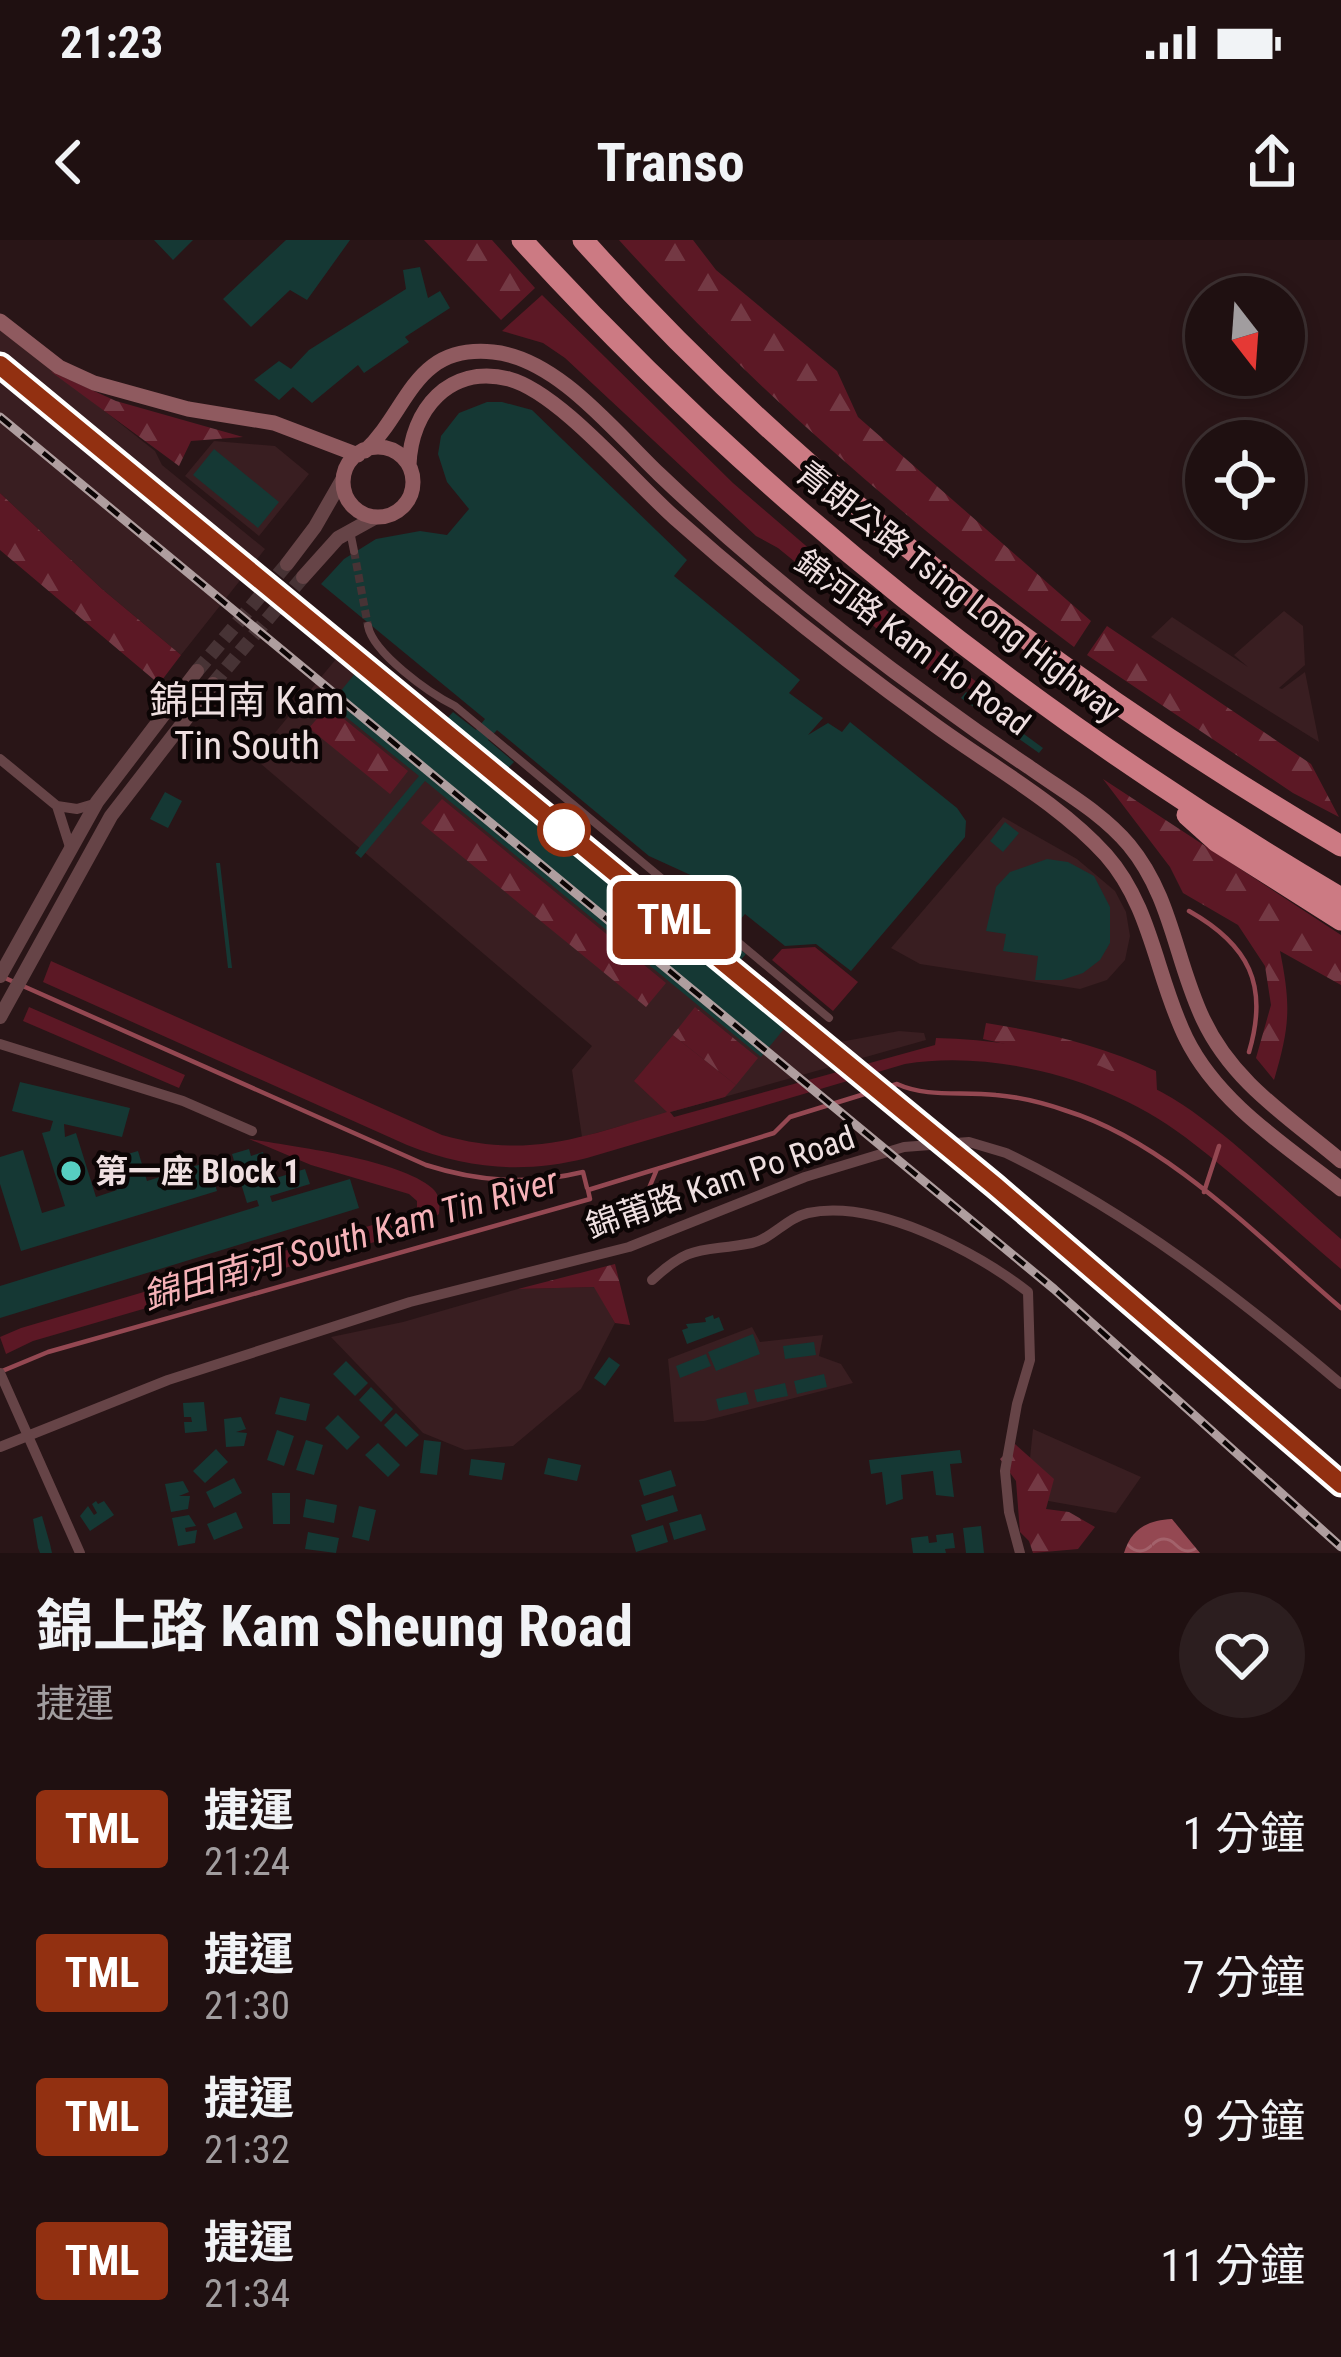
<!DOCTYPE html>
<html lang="zh-TW">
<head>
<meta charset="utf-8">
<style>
	:root { --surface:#1f1011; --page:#2c1e1f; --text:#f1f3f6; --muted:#a19d9f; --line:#3c3031 }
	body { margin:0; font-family:"Roboto Condensed","Noto Sans TC",sans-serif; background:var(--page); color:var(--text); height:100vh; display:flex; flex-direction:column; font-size:45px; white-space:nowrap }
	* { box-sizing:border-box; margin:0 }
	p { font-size:39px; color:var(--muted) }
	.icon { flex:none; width:66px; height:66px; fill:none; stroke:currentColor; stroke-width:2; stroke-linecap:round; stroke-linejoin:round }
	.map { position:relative; height:1313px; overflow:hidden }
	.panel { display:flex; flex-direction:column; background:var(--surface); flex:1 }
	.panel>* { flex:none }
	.badge { padding:0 24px; border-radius:9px; font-size:42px; line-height:78px }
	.needle { width:78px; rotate:163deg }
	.tools { position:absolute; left:1185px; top:36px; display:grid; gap:24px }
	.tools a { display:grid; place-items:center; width:120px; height:120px; border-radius:50%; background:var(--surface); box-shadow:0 6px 18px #0003,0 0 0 3px var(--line); font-size:60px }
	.map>.badge { position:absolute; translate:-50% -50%; box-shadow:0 0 0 6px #fff }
	.round { display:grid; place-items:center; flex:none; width:126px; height:126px; border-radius:63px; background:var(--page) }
	.overview { display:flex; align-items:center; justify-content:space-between; height:204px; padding:0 36px }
	h1 { font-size:57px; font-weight:700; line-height:90px }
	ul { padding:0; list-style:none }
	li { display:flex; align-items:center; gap:36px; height:144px; padding:0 36px }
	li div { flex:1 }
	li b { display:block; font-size:45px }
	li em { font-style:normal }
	li .badge { min-width:132px; font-weight:700; text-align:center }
	.status { display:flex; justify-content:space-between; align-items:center; height:84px; padding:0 60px; background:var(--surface); direction:ltr }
	.status svg { height:33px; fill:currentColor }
	header { display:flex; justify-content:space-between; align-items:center; height:156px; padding:0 36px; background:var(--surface); font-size:54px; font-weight:700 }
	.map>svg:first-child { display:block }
	.built { fill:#391e21 }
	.green { fill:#5c1825 }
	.forest { fill:url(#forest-firs) }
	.water { fill:url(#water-waves) }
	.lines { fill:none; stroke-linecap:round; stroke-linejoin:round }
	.stream { stroke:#944852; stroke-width:4.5 }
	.building { fill:#153834; fill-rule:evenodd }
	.pedestrian-tunnel { stroke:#473335; stroke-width:8; stroke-dasharray:8 4; stroke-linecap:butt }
	.tertiary-tunnel { stroke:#473335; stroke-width:14; stroke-dasharray:14 7; stroke-linecap:butt }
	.pedestrian { stroke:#664447; stroke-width:8 }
	.minor { stroke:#664447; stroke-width:10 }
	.tertiary { stroke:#664447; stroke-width:14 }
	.secondary { stroke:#8f5a5f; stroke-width:15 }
	.motorway { stroke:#cc7a83; stroke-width:21 }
	.rail-casing { stroke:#af9e9f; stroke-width:9 }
	.rail { stroke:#0c0505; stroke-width:4.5; stroke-dasharray:14; stroke-linecap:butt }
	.line-casing { stroke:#fff; stroke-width:27 }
	.line { stroke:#923011; stroke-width:18 }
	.stop-dot { fill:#fff; stroke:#923011; stroke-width:6 }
	.poi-dot { fill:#57cec1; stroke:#0c0505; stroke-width:4.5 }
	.labels { text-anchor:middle; stroke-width:9; stroke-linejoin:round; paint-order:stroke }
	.street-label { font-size:33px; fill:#eedfe0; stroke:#0c0505 }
	.poi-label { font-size:33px; font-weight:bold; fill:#eedfe0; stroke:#0c0505; text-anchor:start }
	.water-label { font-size:36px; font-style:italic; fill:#f6b2b8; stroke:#0c0505 }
	.quarter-label { font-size:39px; fill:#eedfe0; stroke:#0c0505 }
</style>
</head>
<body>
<div class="status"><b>21:23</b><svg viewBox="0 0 49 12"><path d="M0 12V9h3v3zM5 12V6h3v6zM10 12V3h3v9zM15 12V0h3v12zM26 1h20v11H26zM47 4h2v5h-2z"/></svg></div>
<header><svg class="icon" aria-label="back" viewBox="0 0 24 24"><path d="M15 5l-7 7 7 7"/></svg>Transo<svg class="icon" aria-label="share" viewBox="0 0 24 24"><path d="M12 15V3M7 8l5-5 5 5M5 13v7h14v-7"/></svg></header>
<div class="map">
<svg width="1341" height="1313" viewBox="0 0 1341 1313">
	<defs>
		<pattern id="forest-firs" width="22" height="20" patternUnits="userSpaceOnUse" patternTransform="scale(3)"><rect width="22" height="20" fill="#5c1825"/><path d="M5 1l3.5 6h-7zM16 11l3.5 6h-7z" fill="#743944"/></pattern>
		<pattern id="water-waves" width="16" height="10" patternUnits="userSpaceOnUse" patternTransform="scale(3)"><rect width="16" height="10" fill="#944852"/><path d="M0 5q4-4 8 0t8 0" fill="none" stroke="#a3626b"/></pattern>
	</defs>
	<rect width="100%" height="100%" fill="#291517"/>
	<path class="built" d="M0,88l155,123 7,14 103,84 -84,106 -79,-66 -102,-96z
		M214,201l61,5 34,28 -50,62 -74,-60z
		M1284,371l19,15 2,39 -26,23 3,1 23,-17 14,70 -168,-105 21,-20 76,50 -14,-12z
		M351,401l473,392 16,9 59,-11 25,2 2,7 -344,97 -10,-67 20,-24 -338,-288z
		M1003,577l74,42 38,32 11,21 4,24 -5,24 -18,20 -27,9 -160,-25 -29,-16z
		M595,1047l20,36 -34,66 -68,57 -48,4 -42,-17 -92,-96 72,-15 115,-33z
		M752,1087l8,15 63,-7 -4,21 22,8 12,19 -149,38 -30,1 -6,-63z
		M1033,1189l108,48 -25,36 -90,-16z"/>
	<path class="green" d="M542,55l191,188 79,68 211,168 -4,7 -51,-38 -11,6 -179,-146 -22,-12 -191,-178 -22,-15 -41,-12z
		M815,707l43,35 -25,29 -61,-51 10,-11z
		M51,721l391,174c87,25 143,1 225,-23l-33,-31 39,-46 63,50 -11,12 -55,15 4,5 261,-72 1,-7c87,2 184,22 256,73 53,38 100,86 149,128v30c-52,-44 -102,-91 -156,-132 -73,-56 -188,-88 -280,-73l-318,94c-64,16 -119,11 -180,-13l-364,-163z
		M29,767l156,68 -6,13 -156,-67z
		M249,899c45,8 149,20 183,49 8,7 8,16 7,26l-23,16 -383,111 -27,13 -6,-17 21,-9 389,-114 7,-7v-6l-8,-7 -98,-29z"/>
	<path class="forest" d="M424,0h68l43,48 -34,32z
		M619,0h74l23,30 121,101 21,46 233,204 -17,26c-164,-123 -318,-255 -455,-407z
		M50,131l66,30 127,36 -52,4 -12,25z
		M0,253l102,96 79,66 -22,29 -159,-134z
		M1107,386l204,138 28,53 -46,-24 -206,-138z
		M328,466l80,65 -18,23 -81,-66z
		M1103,539l238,156v50l-61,-34c11,55 10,75 -6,129l-18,-22 15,-53 -6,-39 -27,-41 -55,-32 -13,-26z
		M442,559l224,184 -20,24 -225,-184z
		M695,767l63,51 -22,27 -63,-50z
		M986,783c61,10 114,22 170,48l1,20 -57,-25 -117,-27z
		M615,1024l15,61 -15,-2 -21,-36 -76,2z
		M1015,1204l39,35 -8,30 23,3 26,15 -17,22 -45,4 -4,-12 -9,-9 -4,-51 -16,-22z"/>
	<path class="water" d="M1172,1279l28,34h-76c7,-24 24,-33 48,-34z"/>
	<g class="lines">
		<path class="stream" d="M1189,671c60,34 80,74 60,141
			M5,738l421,187c53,17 103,20 157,7l4,16
			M1204,952l15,-46
			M647,968l-3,-8 13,-31
			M0,1132l48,-20 542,-153 -2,-9 186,-57 16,-16 107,-33c31,14 64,7 99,11 24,2 48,8 71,16 101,31 194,129 274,197"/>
	</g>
	<path class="building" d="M154,0h39l-20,20z
		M286,0h64l-43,60 -17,-10 -39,37 -28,-28z
		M420,27l8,31 12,-7 10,17 -45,29 4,5 -45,31 -6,-8 -46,38 -19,-16 -14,13 -25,-20 25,-19 12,8 18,-19 97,-61 -3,-19z
		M487,162h15l30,8 155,150 -13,16 126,104 -11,13 34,25 -15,17 20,-12 14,9 8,-10 107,86 9,13 -1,16 -114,134 -35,-27 -31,2 -40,-32 -20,23 21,17 -9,10 60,49 -36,44 -336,-276 -64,77 -6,-5 64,-77 -89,-72 37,-45 77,63 9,-10 23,18 9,-11 -164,-135 23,-25 32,-20 44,-8 27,4 22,-26 -22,-27 -9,-28 3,-18 18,-23zM497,490l152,126 59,27 30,25 -19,23 -35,-28 -9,11 -171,-142 10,-10 -26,-22z
		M214,209l65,53 -21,26 -65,-53z
		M966,452l77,56 -4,5 -78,-55z
		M165,552l17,9 -14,27 -18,-9z
		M1005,582l14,11 -16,19 -13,-11z
		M1047,619l21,3 26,14 16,31v36l-10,17 -17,13 -21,7h-27l3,-24 -35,-5 3,-17 -20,-3 10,-44 14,-15z
		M216,623h4l12,105h-4z
		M20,842l110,26 -8,29 -58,-13 1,13 11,-4 20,64 21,-7 -10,-30 31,-9 9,30 61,-19 9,29 -196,60 -21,-67v-27l23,-7 19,63 23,-7 -23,-73 8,-2 3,-10 -41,-10z
		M249,909l2,7 12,-4 5,18 -11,3 3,10 45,-14 5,15 -40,12 2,6 78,-23 9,29 -359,110v-32l259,-80 -2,-6 -10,3 -15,-49z
		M713,1075l1,4 5,-2 5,13 -37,14 -5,-14 6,-2 -2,-4 20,-2 -1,-4z
		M753,1094l7,20 -44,17 -8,-19z
		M814,1102l2,13 -31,4 -2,-13z
		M706,1114l5,12 -31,12 -4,-12z
		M609,1117l11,8 -15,21 -11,-8z
		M346,1121l22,22 -13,13 -22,-22z
		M824,1134l3,13 -30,7 -3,-13z
		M785,1143l3,13 -31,6 -3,-12z
		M371,1147l22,22 -12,13 -22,-22z
		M746,1152l3,12 -30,7 -3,-12z
		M280,1157l30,7 -4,17 -31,-7z
		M204,1162l3,29 -22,2 -1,-11h8l-1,-5h-7l-1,-14z
		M396,1173l23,22 -13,12 -22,-22z
		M338,1175l22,22 -13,13 -22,-22z
		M241,1177l5,12 -10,3 11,1 -3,13 -18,1 -2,-28z
		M277,1190l17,6 -10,30 -17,-6z
		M306,1200l17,5 -9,30 -18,-5z
		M424,1200l17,2 -4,33 -17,-2z
		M378,1203l22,22 -12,12 -23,-22z
		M216,1209l12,13 -23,21 -12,-12z
		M960,1210l2,13 -12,1 4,33 -18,-2 -3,-24 -32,4 2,24 -17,6 -4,-33 -11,2 -2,-14z
		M548,1218l33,7 -4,16 -33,-7z
		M471,1219l34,4 -3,17 -33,-5z
		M671,1230l5,16 -32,10 -5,-16z
		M234,1238l8,15 -28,15 -8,-16z
		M183,1241l6,11 -10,4h11l-2,13 -17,3 -6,-28z
		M272,1253h18v31h-17z
		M673,1255l5,16 -32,10 -5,-16z
		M306,1259l31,6 -3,18 -31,-6z
		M96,1261l2,3 6,-3 10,14 -24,16 -10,-15 8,-10 6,9 3,-2 -5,-9z
		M359,1266l17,4 -7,31 -17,-4z
		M236,1272l7,16 -29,12 -7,-16z
		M701,1274l5,16 -32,10 -5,-17z
		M189,1275l7,11 -11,2 1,4 11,-2 -2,13 -17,3 -6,-28z
		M42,1276l8,28 2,9h-12l-2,-5 -5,-29z
		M663,1285l5,17 -32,10 -5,-17z
		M981,1286l3,27h-18l-3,-25z
		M308,1292l31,6 -3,15 -31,-4z
		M953,1293l2,15 -10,1 1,4h-33l-2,-15 17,-2 1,7 8,-1 -1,-7z"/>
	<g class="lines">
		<path class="pedestrian-tunnel" d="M354,311l14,75"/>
		<path class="tertiary-tunnel" d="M197,431l90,-107
			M213,444l90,-107"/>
		<path class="pedestrian" d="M350,291l4,20
			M368,386c5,27 61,67 87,80l374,312"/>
		<path class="minor" d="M0,519l57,47 13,41
			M57,566l20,3 17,-5
			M0,804l183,57 69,30
			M652,1040c41,-38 50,-27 100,-37 20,-4 34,-25 56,-30 68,-14 168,38 220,79l2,68 -13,44 -12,67 4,41 11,41
			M0,1133l80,180
			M0,1207l168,-67 242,-78 219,-55 176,-70 99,-30 65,-5 37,11c124,60 230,142 335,231"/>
		<path class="tertiary" d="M287,324l28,-37 27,-47
			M303,337l35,-39 38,-21
			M0,736l97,-174 100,-131
			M0,777l111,-201 102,-132"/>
		<path class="secondary" d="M0,81l59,46 35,16 94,26 86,14 84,32
			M343 242a35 35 0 1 1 70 0a35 35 0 1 1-70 0Z
			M365,211c44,-41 48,-107 128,-99 64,6 121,79 166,122 87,83 182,160 280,230 30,22 60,43 90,63 35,25 72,45 100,78 43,52 46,115 74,174 30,64 86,98 138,142
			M409,225c2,-55 40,-101 100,-86 50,13 125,103 166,139 82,73 168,141 257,205 57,42 126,79 174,132 46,52 50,122 80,183 32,65 99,107 155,151"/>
		<path class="motorway" d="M522,0c238,261 515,479 819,658
			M583,0c214,240 481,443 758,606
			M1187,575l29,26 125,79"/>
		<defs>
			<path id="rail" d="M0,124l1027,849 314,271
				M0,177l1054,872 287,258"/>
		</defs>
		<use href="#rail" class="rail-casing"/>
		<use href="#rail" class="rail"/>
	</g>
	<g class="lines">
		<defs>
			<path id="line" d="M0,125l995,821 346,298"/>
		</defs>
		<use href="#line" class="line-casing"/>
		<use href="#line" class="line"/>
	</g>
	<circle class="stop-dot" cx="564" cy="590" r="24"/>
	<circle class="poi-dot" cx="71" cy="931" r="12"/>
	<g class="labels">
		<g class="street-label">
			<text transform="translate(959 351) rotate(38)" y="12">青朗公路 Tsing Long Highway</text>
			<text transform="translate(913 402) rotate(37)" y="12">錦河路 Kam Ho Road</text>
			<text transform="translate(720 941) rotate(-19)" y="12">錦莆路 Kam Po Road</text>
		</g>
		<g class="poi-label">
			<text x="95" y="943">第一座 Block 1</text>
		</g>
		<g class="water-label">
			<text transform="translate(350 998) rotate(-16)" y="13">錦田南河 South Kam Tin River</text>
		</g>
		<g class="quarter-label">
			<text x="247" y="474">錦田南 Kam<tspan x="247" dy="45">Tin South</tspan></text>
		</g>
	</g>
</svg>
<div class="tools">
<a><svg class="needle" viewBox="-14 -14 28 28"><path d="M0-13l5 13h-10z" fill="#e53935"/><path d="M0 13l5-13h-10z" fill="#a19d9f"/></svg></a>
<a><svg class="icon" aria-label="locate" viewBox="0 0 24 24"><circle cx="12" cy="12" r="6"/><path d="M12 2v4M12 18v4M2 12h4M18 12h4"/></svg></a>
</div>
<b class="badge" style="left:674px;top:680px;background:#923011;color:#fff">TML</b>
</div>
<section class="panel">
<div class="overview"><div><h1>錦上路 Kam Sheung Road</h1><p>捷運</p></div><a class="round"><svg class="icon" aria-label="heart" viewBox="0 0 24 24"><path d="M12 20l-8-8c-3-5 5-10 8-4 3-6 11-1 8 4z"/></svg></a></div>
<ul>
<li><span class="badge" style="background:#923011;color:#fff">TML</span><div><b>捷運</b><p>21:24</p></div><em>1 分鐘</em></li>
<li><span class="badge" style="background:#923011;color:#fff">TML</span><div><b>捷運</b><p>21:30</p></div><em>7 分鐘</em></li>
<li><span class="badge" style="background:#923011;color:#fff">TML</span><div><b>捷運</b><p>21:32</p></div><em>9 分鐘</em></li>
<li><span class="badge" style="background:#923011;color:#fff">TML</span><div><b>捷運</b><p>21:34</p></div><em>11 分鐘</em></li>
</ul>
</section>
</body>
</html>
